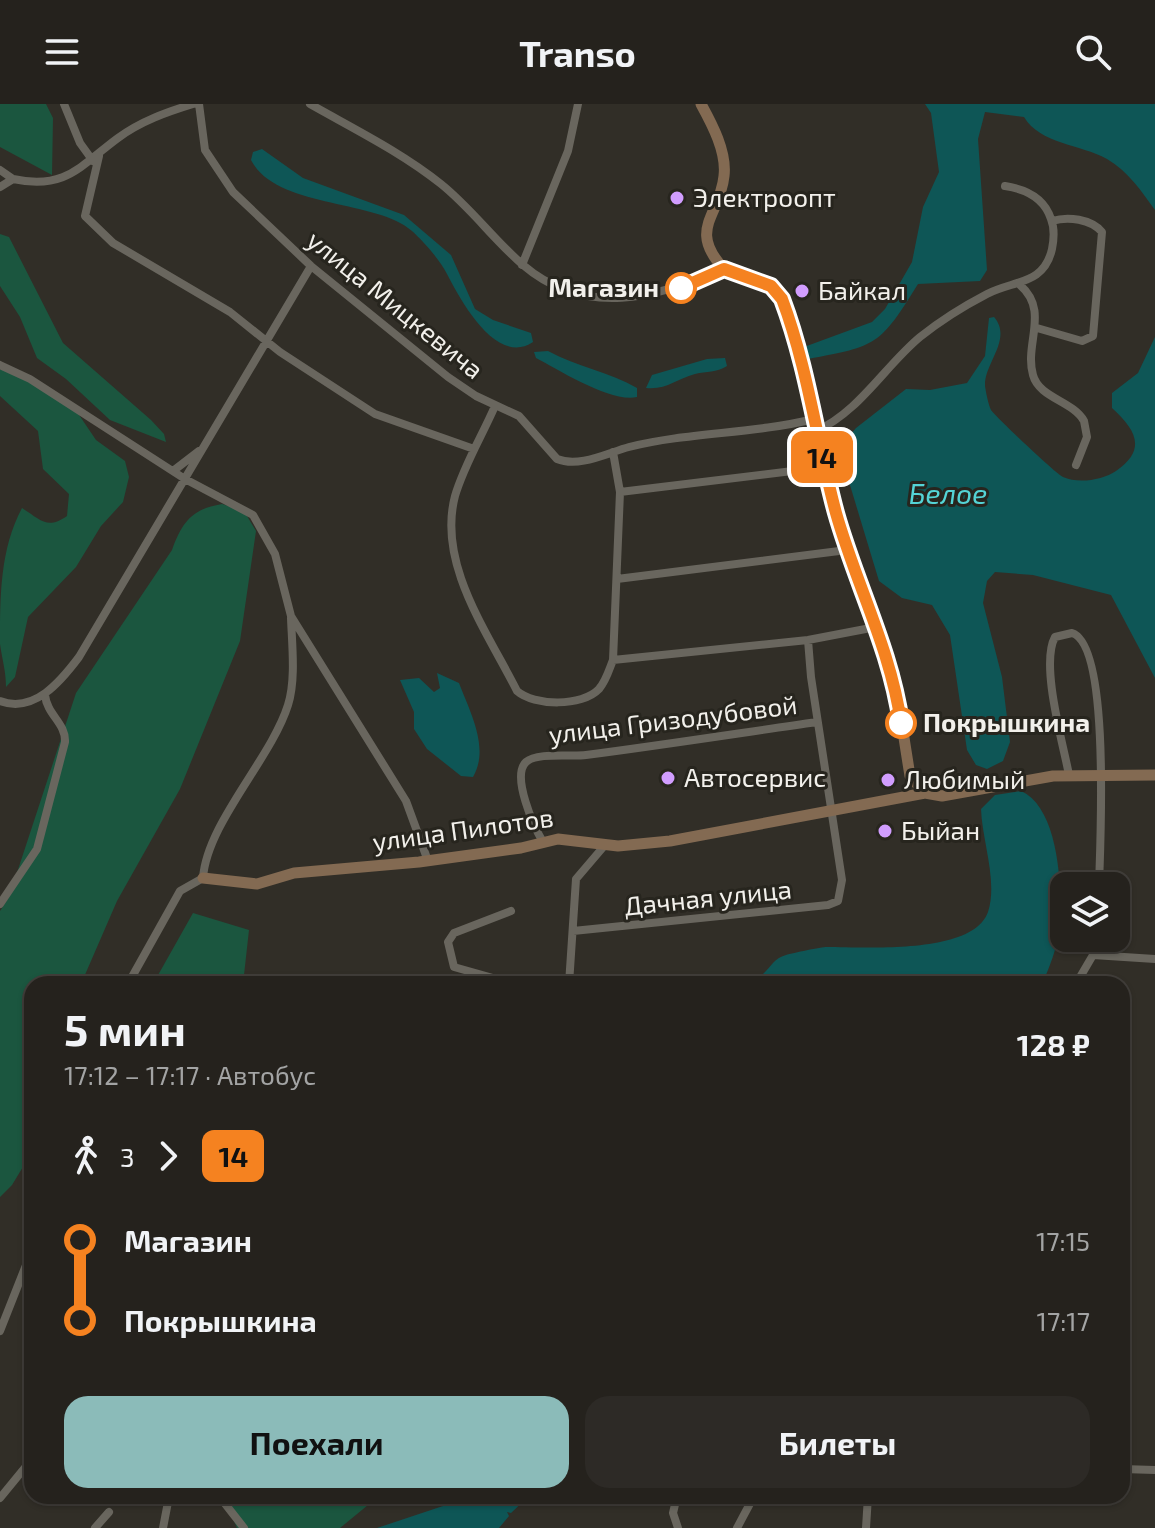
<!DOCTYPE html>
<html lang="ru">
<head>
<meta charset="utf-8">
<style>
	:root { --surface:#25221d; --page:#2d2a26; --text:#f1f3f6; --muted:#a3a4a4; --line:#423f3b; --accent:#8bbbb9 }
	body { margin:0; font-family:"Exo 2",sans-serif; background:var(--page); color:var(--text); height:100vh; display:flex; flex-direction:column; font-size:30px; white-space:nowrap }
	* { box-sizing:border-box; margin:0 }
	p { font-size:26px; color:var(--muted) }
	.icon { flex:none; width:44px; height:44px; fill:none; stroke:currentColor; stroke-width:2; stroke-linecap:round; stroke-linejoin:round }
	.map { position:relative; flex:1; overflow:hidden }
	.sheet { position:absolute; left:24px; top:872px; width:1106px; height:528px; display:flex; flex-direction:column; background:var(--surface); border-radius:24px; box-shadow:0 2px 6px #0004,0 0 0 2px var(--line) }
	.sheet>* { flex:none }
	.badge { padding:0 16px; border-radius:12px; font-size:28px; line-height:52px }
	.controls { position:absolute; left:1050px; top:768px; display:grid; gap:16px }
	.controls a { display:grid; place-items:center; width:80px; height:80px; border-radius:16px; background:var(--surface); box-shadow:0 2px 6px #0004,0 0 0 2px var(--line); font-size:40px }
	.map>.badge { position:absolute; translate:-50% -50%; box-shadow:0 0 0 4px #fff }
	.legs { display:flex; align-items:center; gap:12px; height:88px; padding:0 40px; font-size:26px }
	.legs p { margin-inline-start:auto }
	.summary { display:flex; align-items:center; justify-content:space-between; height:136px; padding:0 40px }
	h1 { font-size:44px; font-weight:700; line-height:60px }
	.button { display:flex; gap:16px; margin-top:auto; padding:16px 40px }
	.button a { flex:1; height:92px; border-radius:24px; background:var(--accent); color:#111; font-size:32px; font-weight:700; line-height:92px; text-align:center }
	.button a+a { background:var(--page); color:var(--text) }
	ul { padding:0 40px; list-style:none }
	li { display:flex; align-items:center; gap:28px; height:80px; font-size:30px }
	li i { display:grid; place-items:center; width:12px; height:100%; margin:0 10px; background:currentColor }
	li i::after { content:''; width:20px; height:20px; margin:-10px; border:6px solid; border-radius:50%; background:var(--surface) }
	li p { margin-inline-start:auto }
	li:first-child i { background:linear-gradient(#0000 50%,currentColor 0) }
	li:last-child i { background:linear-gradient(currentColor 50%,#0000 0) }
	header { display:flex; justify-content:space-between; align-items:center; height:104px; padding:0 40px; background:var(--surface); font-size:36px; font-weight:700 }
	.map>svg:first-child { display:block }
	.green { fill:#1b563f }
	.water { fill:#0e5656 }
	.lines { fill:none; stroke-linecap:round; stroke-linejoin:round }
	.street { stroke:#69665e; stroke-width:8 }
	.secondary { stroke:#836a52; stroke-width:11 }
	.line-1-casing { stroke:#fff; stroke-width:18 }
	.line-1 { stroke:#f58220; stroke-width:12 }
	.poi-dot { fill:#d19dfe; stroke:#27251e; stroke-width:3 }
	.stop-1-dot { fill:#fff; stroke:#f58220; stroke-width:4 }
	.labels { text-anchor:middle; stroke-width:6; stroke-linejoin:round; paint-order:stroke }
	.poi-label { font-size:26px; fill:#f2f0eb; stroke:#27251e; text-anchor:start }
	.stop-label { font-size:26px; font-weight:bold; fill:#f2f0eb; stroke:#27251e; text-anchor:end }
	.street-label { font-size:26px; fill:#f2f0eb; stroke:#27251e }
	.water-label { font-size:28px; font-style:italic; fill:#54d4d6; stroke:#27251e }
</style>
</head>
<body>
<header><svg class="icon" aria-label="menu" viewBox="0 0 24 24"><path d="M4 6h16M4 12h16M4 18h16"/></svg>Transo<svg class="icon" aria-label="search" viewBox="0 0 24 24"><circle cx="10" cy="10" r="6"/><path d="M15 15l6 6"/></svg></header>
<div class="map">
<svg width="1155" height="1424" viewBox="0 0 1155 1424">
	<rect width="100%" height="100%" fill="#312e27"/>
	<path class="green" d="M0,0h46l7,14 -1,57 -52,-28z
		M0,130l9,3 54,106 88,77 13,14 2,8 -56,-22 -44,-41 -29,-21 -17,-41 -20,-31z
		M6,263l67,39 23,34 29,21 4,16 -6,25 -22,24 -25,41 -48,50 -13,60 -9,10c0,-16 -4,-28 -6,-43 0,-48 0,-95 22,-136 19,12 25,22 45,8l2,-22 -26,-25 -5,-38 -38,-35v-26z
		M222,400l22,7 12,20 -16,110 -60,148 -63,112 -36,83h-49v168l-20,33 -12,12v-286l9,-14 67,-204 96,-143c10,-28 20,-41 50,-46z
		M193,809l56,17 -6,54h-90z
		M223,1392h156l-39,32h-103z"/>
	<path class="water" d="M925,0h230v106c-13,-18 -27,-39 -48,-51 -27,-15 -67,-15 -83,-42l-39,-5 -7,27 9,131 -7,11 -62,3c-38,61 -40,62 -110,75l-4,-12 68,-25 13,-13 27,-47 11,-55 16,-35 -8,-59z
		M262,45l41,29 101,37 47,40 24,54 18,11 38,13 2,9c-37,25 -73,-43 -86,-68 -7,-14 -23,-32 -35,-43 -36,-32 -136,-22 -161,-71l2,-8z
		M994,213c19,22 -10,46 -9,69 1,6 3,18 6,24 5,7 64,63 72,67 15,7 40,3 53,-6 32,-22 19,-42 -4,-63v-15l26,-20 17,-36v341l-44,-83 -78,-20 -38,-3 -8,9 -4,22 19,74 8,65 -7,19 -16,8 -11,-4 -9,-15 -17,-115 -18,-30 -30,-7 -23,-17 -36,-119 1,-20 12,-14 50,-39 24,1 37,-7 18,-27 4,-38z
		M548,247c29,16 62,21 89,37v9c-26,6 -78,-27 -101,-39l-2,-6z
		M725,254l2,8c-11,7 -20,5 -32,8 -19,5 -28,16 -49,14l6,-13 55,-16z
		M437,569l22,10c11,29 31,65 14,94l-12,-1 -34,-27 -13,-20v-17l-14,-32 19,-2 15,14 6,-4z
		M1021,687c39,17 42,102 38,140 -2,17 -10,38 -17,53h-301c7,-4 16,-5 22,-10 8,-7 11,-16 23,-19 7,-2 35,-8 41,-8 37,0 146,8 161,-35 10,-31 -6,-71 -7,-103l14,-14z
		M456,1392h73l-18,17 -4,-1 2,4 -10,12h-122l75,-25z"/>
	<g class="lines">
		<path class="street" d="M64,0l16,39 13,18
			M199,0l6,46 28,42 78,74 137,111 28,19 43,20 38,43c22,9 50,-6 72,-12 60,-15 124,-13 185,-28
			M310,0c44,25 91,48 131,80 30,24 53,56 82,81 62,53 134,33 201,4
			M99,52l-14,60 28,27 117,69 50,40 95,62 99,35
			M0,66l13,9
			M0,83l13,-8c53,11 67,-13 105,-41 23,-17 49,-26 75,-34
			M522,161l46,-114 10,-47
			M1020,181c30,26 4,59 13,90 6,23 40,26 51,46l3,16 -11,28
			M1037,224l45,13 11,-5 9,-104c-11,-13 -34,-16 -50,-11
			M0,261l30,14 155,100 68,36 22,39 16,62 115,185 22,60
			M495,302c-13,30 -31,59 -40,90 -18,68 33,137 62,195 17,15 65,16 82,-2 7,-8 10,-19 14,-29l7,-168 -7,-40
			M816,327c43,-19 69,-65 104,-94 20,-16 44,-31 67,-43 27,-14 57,-9 65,-45 2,-10 3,-20 -1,-30 -7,-22 -26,-30 -46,-33
			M173,367l26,-20
			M620,388l205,-25
			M617,475l230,-29
			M613,556l195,-20 68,-13
			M0,597c34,13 61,-20 79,-44l232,-391
			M1069,671c-6,-32 -29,-111 -14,-138l17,-4c39,12 28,214 27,253
			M543,738c-9,-15 -32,-66 -17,-80 11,-10 45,-5 60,-7 77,-10 154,-22 231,-33
			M0,800l37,-55 28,-107c1,-19 -18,-27 -20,-47
			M511,807l-57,22 -6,9 6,25 60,17
			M573,827l255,-26 10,-4 4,-21 -31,-203 -3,-37
			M1093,851l62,4
			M128,880l52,-93 23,-13c4,-55 68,-119 85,-173 8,-25 4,-60 3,-87
			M569,880l7,-105 29,-34
			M1076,880l17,-29 4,-17
			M0,1227l32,-81
			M1122,1365l33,1
			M219,1392l25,32
			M677,1392l-4,17 5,15
			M0,1394l32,-39
			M95,1424l14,-16
			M163,1424l5,-26 -3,-6
			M737,1424l17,-32
			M866,1424l2,-32"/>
		<path class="secondary" d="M701,0c11,20 26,48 23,72 -4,40 -37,53 0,93 22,8 44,9 58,30l65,251 49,137 14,89 15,17
			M203,774l54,6 37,-11 125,-11 102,-14 37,-9 60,7 52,-5 255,-48 17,3 111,-20 102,-1"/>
	</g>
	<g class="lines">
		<defs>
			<path id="line-1" d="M681,184l43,-19 47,17 11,13c26,69 35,144 54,214 20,71 55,137 65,210"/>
		</defs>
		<use href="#line-1" class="line-1-casing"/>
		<use href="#line-1" class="line-1"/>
	</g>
	<g class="poi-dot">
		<circle cx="677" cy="94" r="8"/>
		<circle cx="802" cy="187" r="8"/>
		<circle cx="668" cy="674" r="8"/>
		<circle cx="888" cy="676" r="8"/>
		<circle cx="885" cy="727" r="8"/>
	</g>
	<g class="stop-1-dot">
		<circle cx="681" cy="184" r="14"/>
		<circle cx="901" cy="619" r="14"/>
	</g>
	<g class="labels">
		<g class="poi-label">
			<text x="693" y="103">Электроопт</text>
			<text x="818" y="196">Байкал</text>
			<text x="684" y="683">Автосервис</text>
			<text x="904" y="685">Любимый</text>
			<text x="901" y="736">Быйан</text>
		</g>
		<g class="stop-label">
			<text x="659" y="193">Магазин</text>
			<text x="923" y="628" text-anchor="start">Покрышкина</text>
		</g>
		<g class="street-label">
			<text transform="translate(395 201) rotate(39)" y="9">улица Мицкевича</text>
			<text transform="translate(673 616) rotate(-7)" y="9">улица Гризодубовой</text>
			<text transform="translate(463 726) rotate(-8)" y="9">улица Пилотов</text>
			<text transform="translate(708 794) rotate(-6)" y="9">Дачная улица</text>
		</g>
		<g class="water-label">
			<text x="948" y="400">Белое</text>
		</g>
	</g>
</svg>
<div class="controls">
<a><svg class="icon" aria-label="layers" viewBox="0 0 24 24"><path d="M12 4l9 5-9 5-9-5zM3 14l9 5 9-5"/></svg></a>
</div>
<b class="badge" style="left:822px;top:353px;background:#f58220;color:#111">14</b>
<section class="sheet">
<div class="summary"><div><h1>5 мин</h1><p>17:12 – 17:17 · Автобус</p></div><b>128 ₽</b></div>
<div class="legs"><svg class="icon" aria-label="walk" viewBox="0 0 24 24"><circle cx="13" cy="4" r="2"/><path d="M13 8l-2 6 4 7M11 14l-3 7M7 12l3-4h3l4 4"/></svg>3<svg class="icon" aria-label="forward" viewBox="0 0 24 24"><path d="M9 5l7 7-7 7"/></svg><b class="badge" style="background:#f58220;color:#111">14</b></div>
<ul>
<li><i style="color:#f58220"></i><b>Магазин</b><p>17:15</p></li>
<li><i style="color:#f58220"></i><b>Покрышкина</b><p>17:17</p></li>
</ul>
<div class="button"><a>Поехали</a><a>Билеты</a></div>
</section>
</div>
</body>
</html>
